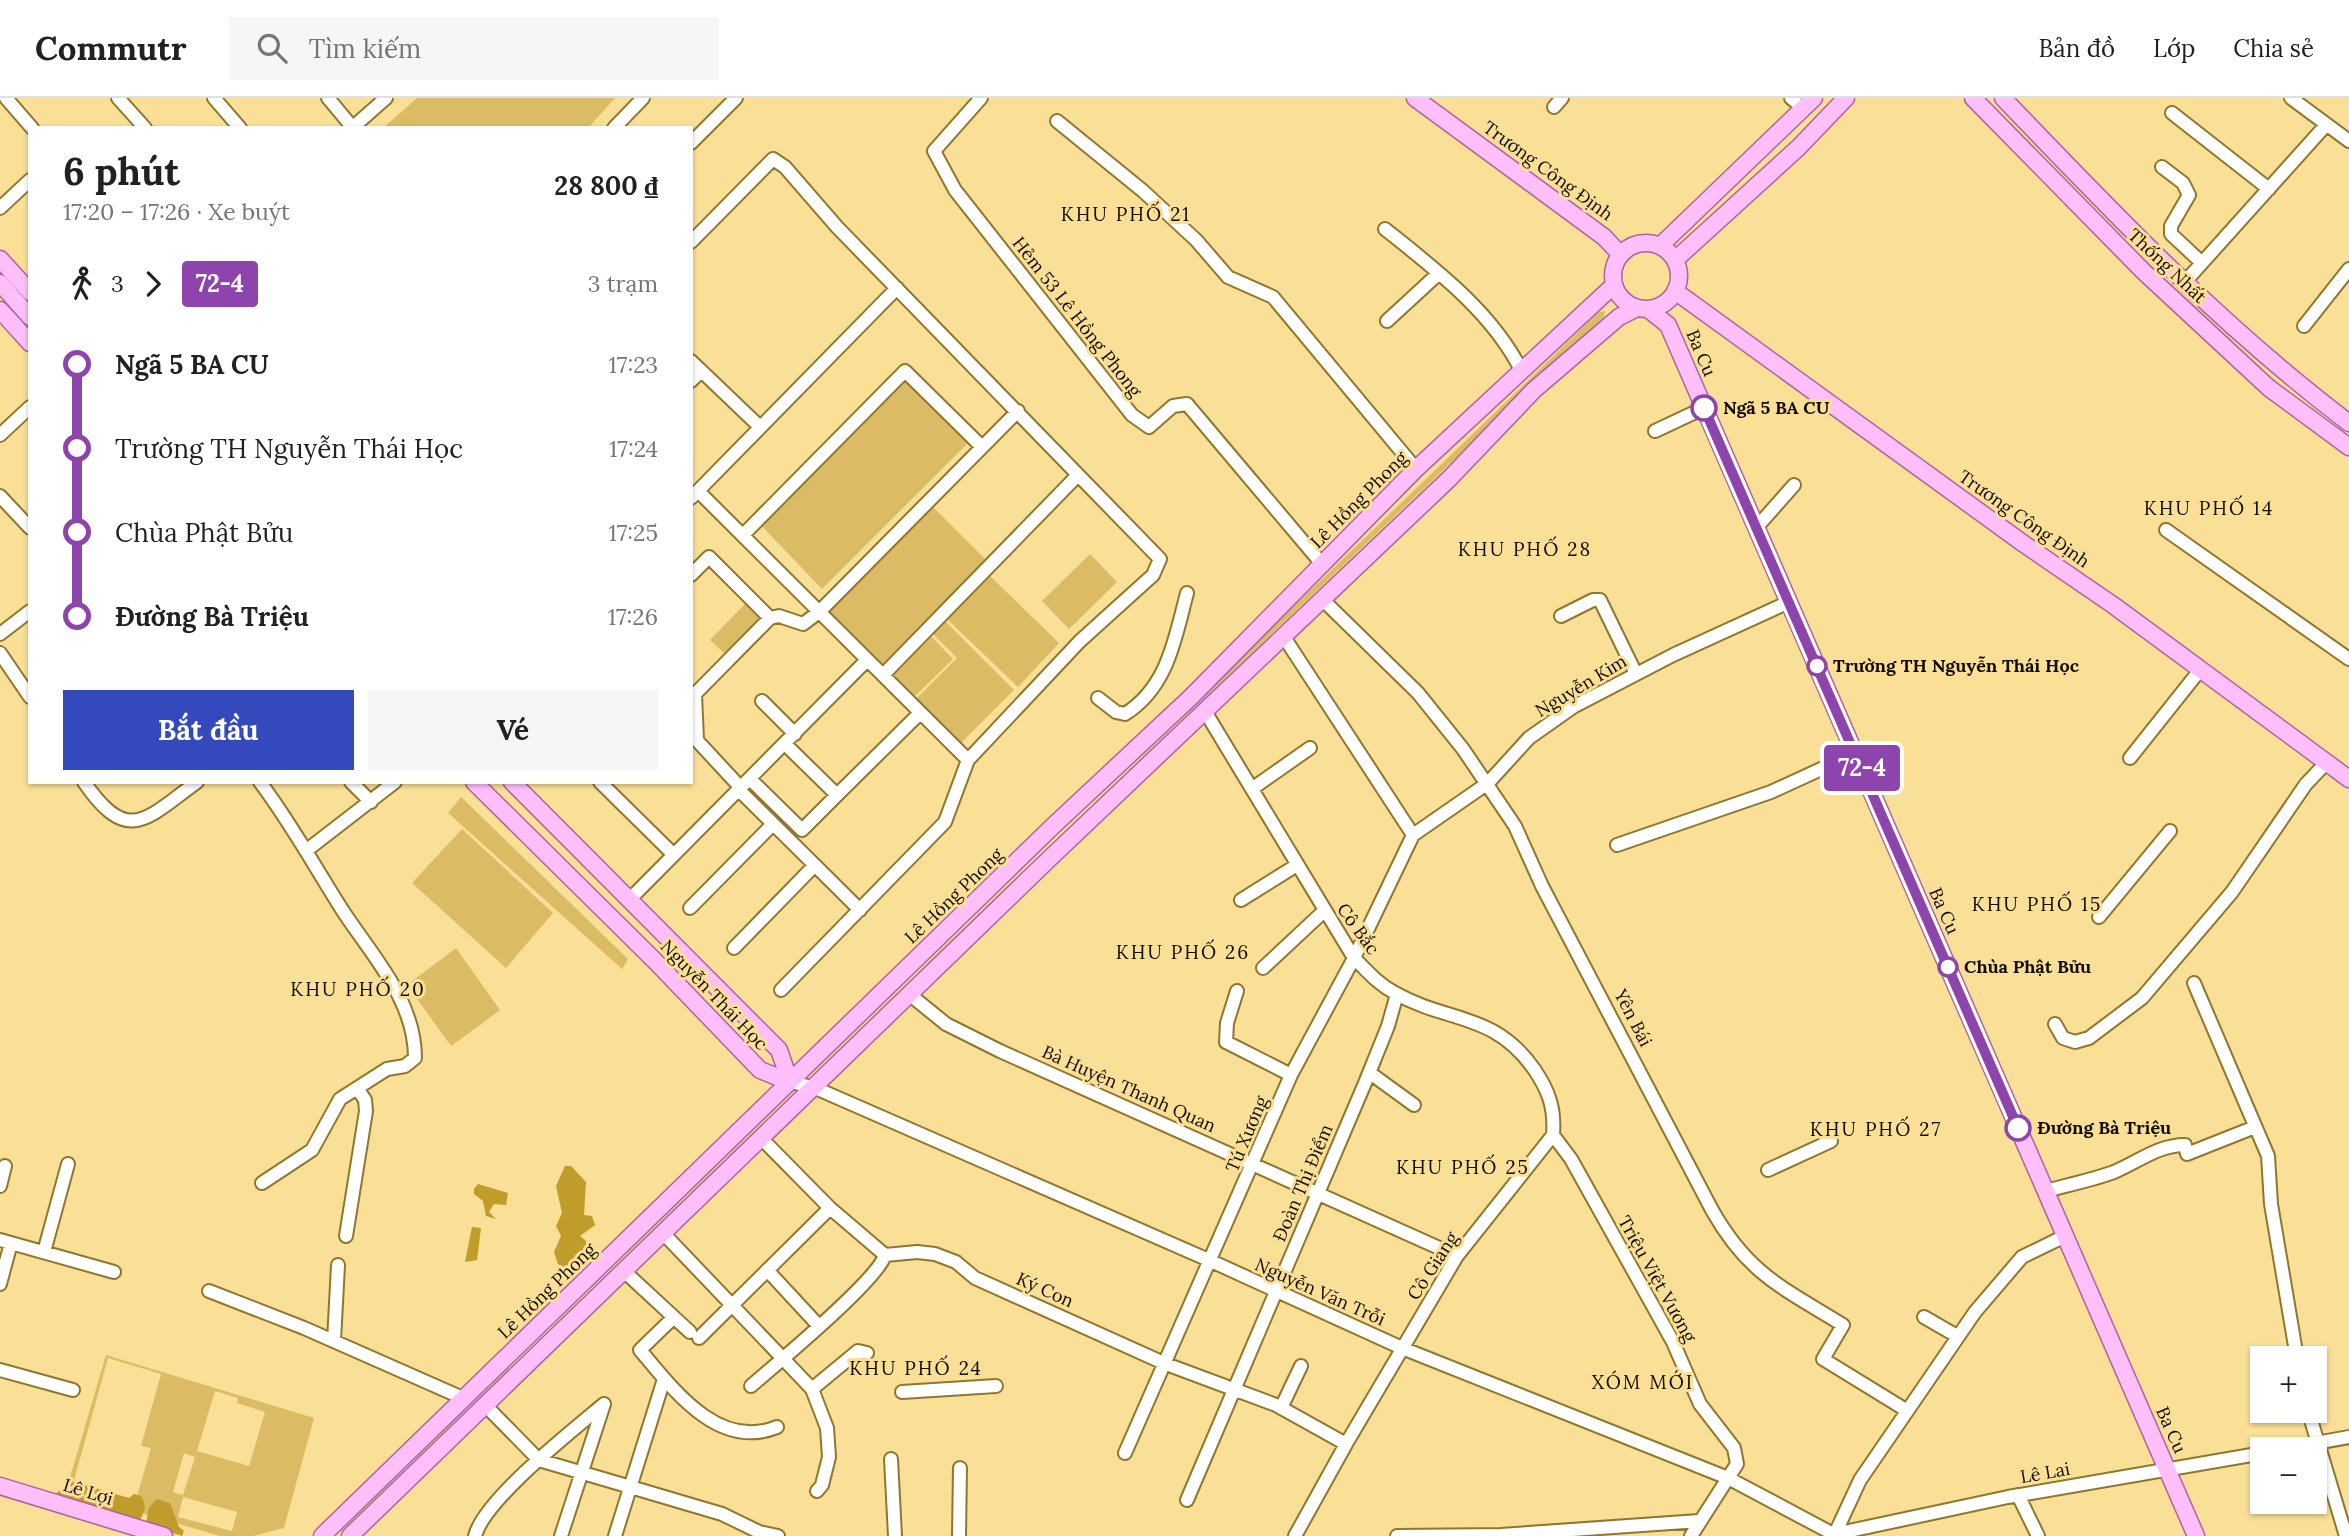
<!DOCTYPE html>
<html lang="vi">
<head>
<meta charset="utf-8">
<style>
	:root { --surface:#fff; --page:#f6f6f6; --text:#202124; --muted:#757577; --line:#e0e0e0; --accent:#3449bb }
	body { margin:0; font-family:Lora,serif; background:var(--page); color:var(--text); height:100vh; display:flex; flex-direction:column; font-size:26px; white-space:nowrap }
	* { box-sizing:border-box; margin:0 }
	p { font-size:23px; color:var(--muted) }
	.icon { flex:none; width:38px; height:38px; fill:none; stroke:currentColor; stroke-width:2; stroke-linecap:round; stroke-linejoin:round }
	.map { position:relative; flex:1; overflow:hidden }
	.side { position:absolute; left:28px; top:28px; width:665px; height:658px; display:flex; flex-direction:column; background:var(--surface); border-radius:0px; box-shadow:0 2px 5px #0004 }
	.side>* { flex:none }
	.badge { padding:0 14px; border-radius:5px; font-size:24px; line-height:46px }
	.buttons { position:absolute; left:2250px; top:1248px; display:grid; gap:14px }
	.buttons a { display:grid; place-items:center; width:77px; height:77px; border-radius:0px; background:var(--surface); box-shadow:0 2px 5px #0004; font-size:35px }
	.map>.badge { position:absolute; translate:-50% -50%; box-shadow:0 0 0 4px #fff }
	.legs { display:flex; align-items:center; gap:10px; height:77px; padding:0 35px; font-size:23px }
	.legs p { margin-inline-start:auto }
	.head { display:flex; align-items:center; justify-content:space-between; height:119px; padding:0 35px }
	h1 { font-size:38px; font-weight:800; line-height:52px }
	.action { display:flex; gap:14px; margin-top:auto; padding:14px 35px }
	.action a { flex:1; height:80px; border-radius:0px; background:var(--accent); color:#fff; font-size:28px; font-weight:800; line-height:80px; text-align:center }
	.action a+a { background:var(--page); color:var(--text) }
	ul { padding:0 35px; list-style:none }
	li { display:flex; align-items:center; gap:24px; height:84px; font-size:26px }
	li i { display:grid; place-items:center; width:10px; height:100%; margin:0 9px; background:currentColor }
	li i::after { content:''; width:18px; height:18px; margin:-9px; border:5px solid; border-radius:50%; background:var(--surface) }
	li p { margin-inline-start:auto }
	li:first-child i { background:linear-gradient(#0000 50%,currentColor 0) }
	li:last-child i { background:linear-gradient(currentColor 50%,#0000 0) }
	header { display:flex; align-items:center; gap:42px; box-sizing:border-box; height:98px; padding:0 35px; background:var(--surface); border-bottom:2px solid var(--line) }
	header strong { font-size:33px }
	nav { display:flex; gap:38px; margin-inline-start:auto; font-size:24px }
	.search { width:490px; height:63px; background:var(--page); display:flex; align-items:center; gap:18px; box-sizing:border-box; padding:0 24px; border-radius:0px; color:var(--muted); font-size:26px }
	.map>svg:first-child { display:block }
	.green { fill:#dbbc64; fill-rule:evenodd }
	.forest { fill:#c09c2a }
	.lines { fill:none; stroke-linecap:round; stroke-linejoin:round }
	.minor-casing { stroke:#90772e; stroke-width:16 }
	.major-casing { stroke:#ab64a1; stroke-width:19 }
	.minor { stroke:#fff; stroke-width:12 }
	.major { stroke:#febffa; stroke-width:16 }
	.line-1-casing { stroke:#fff; stroke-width:16 }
	.line-1 { stroke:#8e44ad; stroke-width:10 }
	.stop-1-dot { fill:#fff; stroke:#8e44ad; stroke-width:3.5 }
	.labels { text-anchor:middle; stroke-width:6; stroke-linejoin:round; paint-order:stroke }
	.street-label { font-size:18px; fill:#120b00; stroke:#fadf96 }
	.stop-label { font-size:18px; font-weight:bold; fill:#120b00; stroke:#fadf96; text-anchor:start }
	.neighbourhood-label { font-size:19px; letter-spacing:2px; fill:#120b00; stroke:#fadf96 }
</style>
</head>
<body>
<header>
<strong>Commutr</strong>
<div class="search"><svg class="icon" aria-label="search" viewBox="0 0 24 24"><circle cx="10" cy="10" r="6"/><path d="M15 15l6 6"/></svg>Tìm kiếm</div>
<nav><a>Bản đồ</a><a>Lớp</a><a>Chia sẻ</a></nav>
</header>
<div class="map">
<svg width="2349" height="1438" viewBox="0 0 2349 1438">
	<rect width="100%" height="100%" fill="#fadf96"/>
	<path class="green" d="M417,0h198l-27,30h-205z
		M1605,213l-1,6 -401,382 1,-6 395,-381z
		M910,270l68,65 -156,156 -63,-66z
		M925,401l62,62 -104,105 -62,-61z
		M1090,456l27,28 -48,47 -27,-28z
		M989,477l70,68 -41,44 -71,-68z
		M746,505l17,17 -36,36 -17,-16z
		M942,520l72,72 -57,57 -44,-45 44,-44 -27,-27z
		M932,539l21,22 -39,38 -21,-22z
		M461,699l167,162 -6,10 -174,-156z
		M462,731l91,84 -47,55 -94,-85z
		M456,850l44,62 -49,36 -44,-61z
		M106,1257l208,63 -30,110 -31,8h-33l-154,-45zM108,1260l53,16 -20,72 10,2 -15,52 -63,-16zM215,1293l23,7 -1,5 28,9 -16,54 -52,-15zM184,1355l11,4 -12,38 -10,-3zM183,1399l54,15 -5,19 -54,-14z"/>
	<path class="forest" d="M565,1068h6l15,16 -2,33 8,1 3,9 -15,11 6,5c2,13 -10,21 -20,27l-8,-4 -4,-12 7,-16 -5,-10 6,-13 -6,-27z
		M478,1086l30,9 -2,12 -12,-1 -5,8 7,7 -10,-3 -3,-15 -9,-7v-5z
		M472,1129l9,1 -4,32 -12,2z
		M71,1383l58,17 5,-4 7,2c9,14 0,21 -8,34l-82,-32z
		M157,1401l13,4 9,24 5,4 -2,5 -36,-12 3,-17z"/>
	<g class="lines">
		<defs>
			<path id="minor" d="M6,0l26,30
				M118,0l27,30
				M214,0l26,30
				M328,0l25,30
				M981,0l-47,53 21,39 177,225 17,12 24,-21 14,-2 135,160
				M1791,0l12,10
				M2291,0l58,43
				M1554,9l8,-9
				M2172,15l97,76
				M1057,23l86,70 53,49 32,37 45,20 143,172
				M352,30l34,-30
				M614,30l29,-30
				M691,45l45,-45
				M2162,69l21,16 6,12 -18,31v8l31,29
				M0,110l30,-28
				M1385,131c50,40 107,83 136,141
				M691,144l82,-83 12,8 52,60 323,332 -7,16 -73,66 -112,119 -23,62 -164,168
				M2184,185l142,-158
				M1387,223l51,-47
				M2304,228l45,-57
				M691,263l69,66
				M691,283l10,-10
				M1655,333l49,-23
				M0,337l30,-28
				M698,393l270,269
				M0,398l30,32
				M691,400l206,-210
				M1756,430l38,-43
				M2166,432l183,129
				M744,436l161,-163 77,76
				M691,477l18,-18 61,61 9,-2 24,8 16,-12 199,-201
				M1323,502l95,93 45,56 52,77 27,60 170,324c36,64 71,78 131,115l-20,34 83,51
				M1561,518l32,-16h7l36,74
				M0,536l30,-23
				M1284,539l129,198
				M0,555l30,44
				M883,577l195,-200
				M1098,600l18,14 9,2c43,-27 50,-76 62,-121
				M762,603l33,33
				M1206,615l148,245c13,13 24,26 41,35 53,30 99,19 139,76 15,22 21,39 19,66
				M691,636l50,54
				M697,642l-2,-46 75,-76
				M2130,660l70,-88
				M750,681l52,51 35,-35 -52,-51
				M84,684c44,64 62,37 113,0
				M260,684c30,40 54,83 81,126 30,47 74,91 74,150l-10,8 -18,3 -47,30 -28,51 -50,33
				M351,684l20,20
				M600,684l74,73
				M1253,690l57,-40
				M739,692l121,120
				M837,697l83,-82
				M1617,747l154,-53 85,-39
				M307,752l88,-68
				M630,801l237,-239
				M1241,802l56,-35
				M690,810l83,-84
				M2099,819l71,-86
				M734,850l80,-82
				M1263,870l60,-56
				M2194,885l74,173 3,48 26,154
				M1237,893l-10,32 -1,19 65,33
				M909,896l37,30 54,27 457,205
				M2055,926l8,14 12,4 14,-4 53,-40 90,-106 74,-108 20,-21
				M1370,975l44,32
				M790,984l23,5 398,174 191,87 326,130 109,58
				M1553,1037l18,24 102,183 27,62 34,44 3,16 -46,72
				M761,1040l69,70 55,47 32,-3 18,2 21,8 19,16 191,86 110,41 70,39
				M1768,1072l63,-29
				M0,1088l5,-20
				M2045,1093c23,-6 47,-11 69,-19 24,-10 44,-27 71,-27l2,9 68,-27
				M663,1135l149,156 15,39 2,29 -7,28 -5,6
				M346,1138l20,-125 -1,-11 -8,-12
				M0,1142l114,32
				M44,1154l24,-88
				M767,1172l51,55
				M624,1173l66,61
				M0,1186l11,-41
				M209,1193l95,37 161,71
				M674,1219l-34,33c33,39 78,101 137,77
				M1924,1219l33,19
				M699,1240l131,-130
				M334,1243l4,-76
				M0,1272l73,20
				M751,1288c25,-22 127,-106 134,-131
				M812,1291l46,-38 9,2
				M902,1294l94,-6
				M485,1307l54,55 183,54 37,18 19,4
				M1281,1310l20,-42
				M2308,1312l38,126
				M2283,1351l66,-12
				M1125,1355l166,-378 63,-117 59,-123 75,-52 41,-45 44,-31 100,-52 116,-53
				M891,1361l4,77
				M2018,1397l20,41
				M1187,1402l178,-417 23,-57 9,-32
				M1835,1436l173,-37 255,-44
				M475,1438c9,-36 98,-106 129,-132
				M561,1438l43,-132
				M615,1438l49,-157
				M959,1438l1,-68
				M1295,1438l51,-92 111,-188 96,-121
				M1397,1438l104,-1 198,-14
				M1834,1438l26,-56 115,-168 47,-55 43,-21"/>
			<path id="major" d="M1415,0l189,139 16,17
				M1973,0l171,174 125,116 80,59
				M2003,0c110,115 219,229 346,325
				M1613 178a33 33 0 1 1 66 0a33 33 0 1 1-66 0Z
				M1660,148l154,-148
				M0,161l30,33
				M1675,162l124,-113 47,-49
				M0,185l30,34
				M1675,193l349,253 89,61 236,174
				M1648,211l20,16 528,1211
				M0,212l30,33
				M474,684l181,179 105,109 30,12
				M512,684l267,268 11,32
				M0,1388l164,50
				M322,1438l731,-710 138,-129 225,-228 198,-184
				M350,1438l698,-676 401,-381 85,-89 85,-73 18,-9"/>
		</defs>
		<use href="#minor" class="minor-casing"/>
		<use href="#major" class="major-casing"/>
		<use href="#minor" class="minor"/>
		<use href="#major" class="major"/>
	</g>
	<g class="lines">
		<defs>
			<path id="line-1" d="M1704,310l314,720"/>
		</defs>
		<use href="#line-1" class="line-1-casing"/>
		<use href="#line-1" class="line-1"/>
	</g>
	<g class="stop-1-dot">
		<circle cx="1704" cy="310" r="12"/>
		<circle cx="1817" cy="568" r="9"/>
		<circle cx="1948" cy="869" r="9"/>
		<circle cx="2018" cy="1030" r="12"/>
	</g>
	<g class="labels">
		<g class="street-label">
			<text transform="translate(1548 73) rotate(36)" y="6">Trương Công Định</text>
			<text transform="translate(2167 168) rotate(43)" y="6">Thống Nhất</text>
			<text transform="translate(1077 219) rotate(52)" y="6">Hẻm 53 Lê Hồng Phong</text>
			<text transform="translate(1701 255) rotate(67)" y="6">Ba Cu</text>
			<text transform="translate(1359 402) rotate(-45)" y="6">Lê Hồng Phong</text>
			<text transform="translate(2024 421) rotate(35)" y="6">Trương Công Định</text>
			<text transform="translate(1581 588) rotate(-31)" y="6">Nguyễn Kim</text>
			<text transform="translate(954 798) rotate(-44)" y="6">Lê Hồng Phong</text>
			<text transform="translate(1944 813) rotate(66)" y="6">Ba Cu</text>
			<text transform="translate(1358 831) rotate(54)" y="6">Cô Bắc</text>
			<text transform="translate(714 897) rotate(46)" y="6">Nguyễn Thái Học</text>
			<text transform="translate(1633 920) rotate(63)" y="6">Yên Bái</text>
			<text transform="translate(1129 991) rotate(24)" y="6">Bà Huyện Thanh Quan</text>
			<text transform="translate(1247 1036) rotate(-67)" y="6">Tú Xương</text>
			<text transform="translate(1303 1085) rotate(-67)" y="6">Đoàn Thị Điểm</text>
			<text transform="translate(1433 1168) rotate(-57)" y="6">Cô Giang</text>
			<text transform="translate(1657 1181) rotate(61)" y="6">Triệu Việt Vương</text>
			<text transform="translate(1045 1192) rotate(24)" y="6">Ký Con</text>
			<text transform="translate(547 1193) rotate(-44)" y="6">Lê Hồng Phong</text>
			<text transform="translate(1320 1194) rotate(24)" y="6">Nguyễn Văn Trỗi</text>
			<text transform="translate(2171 1332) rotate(66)" y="6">Ba Cu</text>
			<text transform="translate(2045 1375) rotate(-10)" y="6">Lê Lai</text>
			<text transform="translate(88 1394) rotate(17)" y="6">Lê Lợi</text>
		</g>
		<g class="stop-label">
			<text x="1723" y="316">Ngã 5 BA CU</text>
			<text x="1833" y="574">Trường TH Nguyễn Thái Học</text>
			<text x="1964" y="875">Chùa Phật Bửu</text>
			<text x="2037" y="1036">Đường Bà Triệu</text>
		</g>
		<g class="neighbourhood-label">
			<text x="1126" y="123">KHU PHỐ 21</text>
			<text x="2209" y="417">KHU PHỐ 14</text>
			<text x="1525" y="458">KHU PHỐ 28</text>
			<text x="2037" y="813">KHU PHỐ 15</text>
			<text x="1183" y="861">KHU PHỐ 26</text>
			<text x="358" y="898">KHU PHỐ 20</text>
			<text x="1876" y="1038">KHU PHỐ 27</text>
			<text x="1463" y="1076">KHU PHỐ 25</text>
			<text x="916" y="1277">KHU PHỐ 24</text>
			<text x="1643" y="1291">XÓM MỚI</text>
		</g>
	</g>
</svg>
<div class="buttons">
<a>+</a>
<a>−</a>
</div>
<b class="badge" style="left:1862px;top:670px;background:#8e44ad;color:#fff">72-4</b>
<section class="side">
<div class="head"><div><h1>6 phút</h1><p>17:20 – 17:26 · Xe buýt</p></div><b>28 800 ₫</b></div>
<div class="legs"><svg class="icon" aria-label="walk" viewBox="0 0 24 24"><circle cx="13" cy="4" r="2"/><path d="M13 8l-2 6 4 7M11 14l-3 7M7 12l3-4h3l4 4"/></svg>3<svg class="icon" aria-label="forward" viewBox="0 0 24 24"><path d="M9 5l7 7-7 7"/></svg><b class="badge" style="background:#8e44ad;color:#fff">72-4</b><p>3 trạm</p></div>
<ul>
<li><i style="color:#8e44ad"></i><b>Ngã 5 BA CU</b><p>17:23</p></li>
<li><i style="color:#8e44ad"></i><span>Trường TH Nguyễn Thái Học</span><p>17:24</p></li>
<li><i style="color:#8e44ad"></i><span>Chùa Phật Bửu</span><p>17:25</p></li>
<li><i style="color:#8e44ad"></i><b>Đường Bà Triệu</b><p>17:26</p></li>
</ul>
<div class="action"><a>Bắt đầu</a><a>Vé</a></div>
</section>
</div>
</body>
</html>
